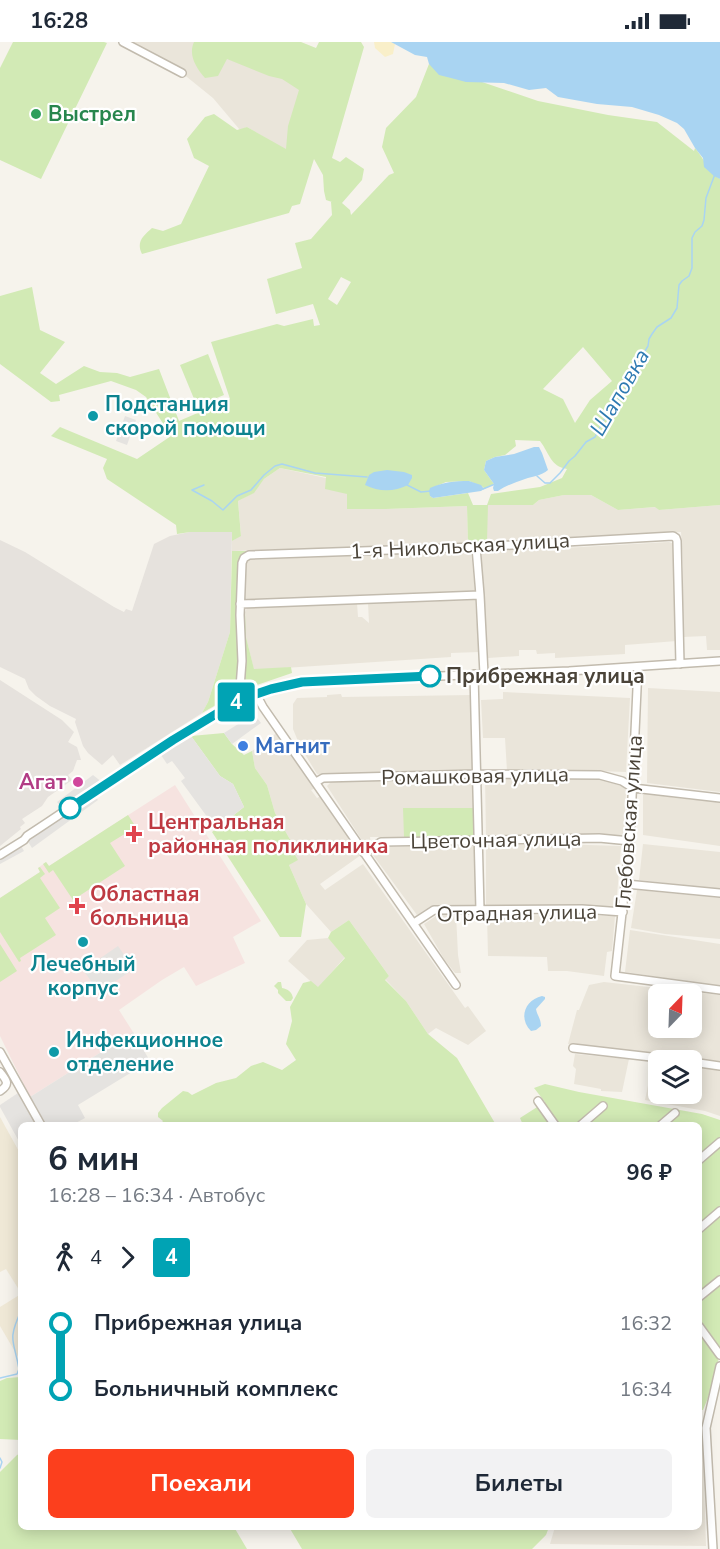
<!DOCTYPE html>
<html lang="ru">
<head>
<meta charset="utf-8">
<style>
	:root { --surface:#fff; --page:#f2f2f3; --text:#1f2937; --muted:#747a83; --accent:#fc3f1d }
	body { margin:0; font-family:"Nunito Sans",sans-serif; background:var(--page); color:var(--text); height:100vh; display:flex; flex-direction:column; font-size:22px; white-space:nowrap }
	* { box-sizing:border-box; margin:0 }
	p { font-size:20px; color:var(--muted) }
	.icon { flex:none; width:33px; height:33px; fill:none; stroke:currentColor; stroke-width:2; stroke-linecap:round; stroke-linejoin:round }
	.map { position:relative; flex:1; overflow:hidden }
	.side { position:absolute; left:18px; top:1080px; width:684px; height:408px; display:flex; flex-direction:column; background:var(--surface); border-radius:9px; box-shadow:0 3px 15px #0003 }
	.side>* { flex:none }
	.badge { padding:0 12px; border-radius:4px; font-size:21px; line-height:39px }
	.needle { width:39px; rotate:23deg }
	.controls { position:absolute; left:648px; top:942px; display:grid; gap:12px }
	.controls a { display:grid; place-items:center; width:54px; height:54px; border-radius:9px; background:var(--surface); box-shadow:0 3px 15px #0003; font-size:30px }
	.map>.badge { position:absolute; translate:-50% -50%; box-shadow:0 0 0 3px #fff }
	.legs { display:flex; align-items:center; gap:9px; height:66px; padding:0 30px; font-size:20px }
	.legs p { margin-inline-start:auto }
	.headline { display:flex; align-items:center; justify-content:space-between; height:102px; padding:0 30px }
	h1 { font-size:33px; font-weight:700; line-height:45px }
	.cta { display:flex; gap:12px; margin-top:auto; padding:12px 30px }
	.cta a { flex:1; height:69px; border-radius:9px; background:var(--accent); color:#fff; font-size:24px; font-weight:700; line-height:69px; text-align:center }
	.cta a+a { background:var(--page); color:var(--text) }
	ul { padding:0 30px; list-style:none }
	li { display:flex; align-items:center; gap:21px; height:66px; font-size:22px }
	li i { display:grid; place-items:center; width:9px; height:100%; margin:0 8px; background:currentColor }
	li i::after { content:''; width:15px; height:15px; margin:-8px; border:4px solid; border-radius:50%; background:var(--surface) }
	li p { margin-inline-start:auto }
	li:first-child i { background:linear-gradient(#0000 50%,currentColor 0) }
	li:last-child i { background:linear-gradient(currentColor 50%,#0000 0) }
	.status { display:flex; justify-content:space-between; align-items:center; height:42px; padding:0 30px; background:var(--surface); direction:ltr }
	.status svg { height:16px; fill:currentColor }
	.map>svg:first-child { display:block }
	.residential { fill:#eae5da; fill-rule:evenodd }
	.industrial { fill:#e6e2dd }
	.education { fill:#efe8d6 }
	.medical { fill:#f6e3e0 }
	.green { fill:#d2eab5; fill-rule:evenodd }
	.sand { fill:#f9efc9 }
	.parking { fill:#e5e3e0 }
	.water { fill:#a9d4f2 }
	.lines { fill:none; stroke-linecap:round; stroke-linejoin:round }
	.stream { stroke:#a9d4f2; stroke-width:1.5 }
	.minor-casing { stroke:#c2bbae; stroke-width:10 }
	.minor { stroke:#fff; stroke-width:7 }
	.line-1-casing { stroke:#fff; stroke-width:14 }
	.line-1 { stroke:#00a3b4; stroke-width:9 }
	.leisure-dot { fill:#2e9e5b; stroke:#fff; stroke-width:2 }
	.culture-dot { fill:#0f9aa8; stroke:#fff; stroke-width:2 }
	.stop-1-dot { fill:#fff; stroke:#00a3b4; stroke-width:3 }
	.shop-dot { fill:#3f7fe0; stroke:#fff; stroke-width:2 }
	.hotel-dot { fill:#d1479c; stroke:#fff; stroke-width:2 }
	.health-dot { fill:#e0444e; stroke:#fff; stroke-width:2 }
	.labels { text-anchor:middle; stroke-width:4.5; stroke-linejoin:round; paint-order:stroke }
	.leisure-label { font-size:21px; font-weight:bold; fill:#27864d; stroke:#fff; text-anchor:start }
	.culture-label { font-size:21px; font-weight:bold; fill:#0d838f; stroke:#fff; text-anchor:start }
	.street-label { font-size:21px; fill:#4b4439; stroke:#fff }
	.stop-label { font-size:21px; font-weight:bold; fill:#4b4439; stroke:#fff; text-anchor:start }
	.shop-label { font-size:21px; font-weight:bold; fill:#366cbe; stroke:#fff; text-anchor:start }
	.hotel-label { font-size:21px; font-weight:bold; fill:#b23c85; stroke:#fff; text-anchor:end }
	.health-label { font-size:21px; font-weight:bold; fill:#be3a42; stroke:#fff; text-anchor:start }
	.water-label { font-size:22px; font-style:italic; fill:#2e7ab2; stroke:#fff }
</style>
</head>
<body>
<div class="status"><b>16:28</b><svg viewBox="0 0 49 12"><path d="M0 12V9h3v3zM5 12V6h3v6zM10 12V3h3v9zM15 12V0h3v12zM26 1h20v11H26zM47 4h2v5h-2z"/></svg></div>
<div class="map">
<svg width="720" height="1507" viewBox="0 0 720 1507">
	<rect width="100%" height="100%" fill="#f6f3ec"/>
	<path class="residential" d="M123,0h117l77,38 -31,70 -39,-23 -7,3 -27,-32 -31,-25z
		M280,426l46,10 21,16v15h39l81,-3 1,37 -236,8v-10l9,-6 -3,-34 15,-8 11,-14z
		M564,453h27l27,15 38,-3 3,3 61,-5v145h-13l-1,-14 -23,1v-72l-2,-33 -194,9v-36h46l6,-5z
		M669,500l5,2 3,97 -52,4v9l-70,4v-5l-18,1 -1,-4h-17v6l-31,2 -7,-108 83,-2z
		M471,509l4,41 -125,6 -101,2 -4,-2v-34l1,-3 3,-1z
		M475,558l4,52 -28,1v4l-197,13 -8,-33 -1,-25 2,-4 3,-2 107,-3 1,14h4l7,6 -1,-20z
		M648,646l72,4v100l-73,-9z
		M503,650l127,6 -4,74 -56,-2 -63,1 -2,-33h-22l-2,-38 22,-1z
		M341,652l1,3 129,-2 3,76 -67,1 -86,3 -4,-1 -17,-28 -7,-17v-25l4,-6 30,-1v-2z
		M278,690l38,56 -5,2 6,8 4,-2 40,59 -41,29 5,6 38,-26 102,144 3,-2 18,25 -18,14 -32,-17 -8,6 -22,-33 -21,-22 4,-3 -40,-56 -18,12 -25,-28 -17,-39 6,-10 1,-5 -21,-37 -8,-28 -12,-17 -3,-17z
		M485,736l115,1 21,7 5,4 -2,47 -38,-2 -100,1z
		M475,737v29h-71v29h-34l1,7 -6,1 -38,-59 4,-4 48,-2z
		M646,751l30,5 44,4v44l-77,-11v-40z
		M555,802l66,2 -5,62 -31,-3 -99,1v-61z
		M643,802l77,8v37l-81,-9z
		M452,803l24,1 1,59 -46,1 -14,9 -44,-60 10,-8z
		M637,848l83,8v41l-55,-5 -34,-6z
		M439,872h17l2,41 3,18h-6l-11,-14 -20,-35z
		M548,873l67,1 -3,35 -5,1 -3,24 -37,-5h-19l-1,-14 -59,-1 -1,-40z
		M630,888l90,14v42l-95,-14z
		M328,896l17,19 -27,31 -30,-27 19,-21z
		M604,940l116,13v67l-152,-18 9,-34h2l10,-25zM658,952h34v34h-34z
		M575,1012l54,5 -7,33 -21,-1v-2l-27,-5 2,-15 -3,-3z
		M653,1019l5,1v32h34v-28l28,4v46l-15,-5 -60,-11z
		M703,1401l3,103 -156,-2 5,-17h144v-82z"/>
	<path class="industrial" d="M190,490h42l-2,100 -22,70 -6,11 -82,52 -7,-10 -11,10 -14,-12 -5,-7 -8,-24 1,-3 -26,-13 -14,-10 -7,-7 -4,-10 -25,-12v-127l25,12 89,55 10,5 2,-3 6,2 22,-67 16,-8z
		M0,638l62,40 12,12 -6,10 9,5 4,13h-4l-4,11 -5,4 4,5 -24,17 -6,9 -20,13 3,4 -5,4 1,2 -21,17z"/>
	<path class="education" d="M0,1075l21,38v138l-15,-24 -6,3z
		M21,1252v68l-21,-36v-19z"/>
	<path class="medical" d="M175,743l86,136 -28,16 12,26 -49,23 -12,-19 -22,13 -43,30 14,22 -103,65 -30,-61v-138l40,-26 -2,-4 8,-6 3,4z"/>
	<path class="green" d="M13,0h91l3,1 -66,136 -41,-19v-92z
		M194,0h107l15,6 3,-6h42l3,5 -32,111 8,4 6,-5 18,12 -2,11 -20,23 8,7 1,5 38,-40 5,-2 -12,-26 4,-19 30,-31 13,-33 109,37 70,14 49,7 37,29 1,-3c8,9 15,26 25,31v326l-61,5 -4,-3 -37,3 -27,-15h-27l-25,5 -6,5h-45l-1,36 -19,2 -1,-37 -81,3h-39v-15l-22,-5 1,-12 -46,-9 -16,11 -10,14 -16,8 3,35 -9,5v-9h-42l-13,2 -1,-9 -69,-46 -4,-11 4,-9 -56,-23 9,-9 77,32 34,-23 -25,-39 -10,-7 -25,-9 -52,14 1,6 -9,1 -51,-38v-68l32,-9 8,43 25,12 -25,31 16,11 28,-18 16,6 17,1 13,4 29,-8 20,52 51,-22 -19,-57 66,-18 7,2 29,-7 1,7 6,-1 -7,-21 -37,10 -9,-35 35,-11 -7,-25 16,-4 21,-24 -1,-13h1l-6,-2 -2,-9 -1,-16 -9,-16 -14,45 -8,2 -3,7 -147,41c-6,-12 1,-18 10,-26l11,3 18,-7 28,-58 -15,-8 -7,-19 18,-22 9,-3 23,16 10,-3 39,22 2,-23 11,-36 -17,-11 -13,-3 -42,-17 -9,17 -13,2c-9,-10 -17,-23 -11,-36zM341,235l10,5 -14,23 -9,-6zM583,305l29,34 -22,19 -15,23 -12,-24 -20,-10zM515,398l25,1c10,13 10,25 27,28l-5,9 -22,9 -49,7 -4,11h-14l-5,-12 -35,5 -3,-2 2,-8 14,-6 23,-1 14,6 1,2 10,-5 -10,-14 2,-9 9,-4 10,-2 11,-9z
		M208,312l16,41 -27,11 -17,-41z
		M232,509h17v4l-5,3 -1,57 2,-3 1,25 8,32 37,-2 1,6 -50,17 -40,23 6,-11 22,-70z
		M224,691l8,11 12,11 8,-4 3,17 12,17 8,28 21,37 -1,5 3,5 -9,5 17,39 -5,33h-21l-68,-105 32,-25 -11,-23 -13,-8 -29,-40z
		M403,766h72l1,28 -72,1z
		M128,773l8,12 -26,16 15,23 -52,34 -20,-30 -4,3 -6,-9 3,-2 3,4z
		M40,825l5,7 -5,4 20,30 -15,10 11,17 -36,23 1,3 -2,1 -19,-30v-34l40,-26 -2,-4z
		M349,878l40,56 -4,4 21,21 22,33 29,24 39,67h-336l3,-4 -5,-4v-4l4,-5 21,-17 5,1 4,3 24,-12 20,-5 15,-12 12,-4 19,8 14,-10 -10,-16 6,-23 -2,-14 13,-24 8,-2 7,6 27,-29 -17,-20 3,-6z
		M0,902l17,27 -17,11z
		M278,940h3l1,6c6,1 10,4 11,10l-2,3h-5l-8,-8v-3l-4,-4z
		M545,1042l34,8 123,22 18,6v234l-12,44 -5,12h-4v-285h-176l-3,-7 25,-16 -11,-14z
		M21,1335v63l-21,-1v-58l7,-3z
		M21,1411v74h213l13,22h-247v-77l17,-17z
		M289,1485h260l-3,8 -14,14h-230z"/>
	<path class="sand" d="M374,0h17l4,2 -2,10 -8,3 -10,-9z"/>
	<path class="parking" d="M125,374l11,4 -9,25 -11,-4z
		M254,672l7,9 -29,21 -8,-11z
		M191,694l29,40 13,8 11,23 -28,22 -35,-48 4,-3 -13,-17 -5,3 -6,-9z
		M93,733l10,8 -40,26 -6,-7z
		M94,753l4,5 -66,48 -5,-8z
		M20,802l4,7 -24,13v-8z
		M118,904l16,23 -35,23 -16,-22z
		M133,990l17,29 -72,44 7,13 -13,7h-25l-17,-28z
		M18,1051l18,32h-15v20l-21,-38v-2z"/>
	<path class="water" d="M391,0h329v137l-6,-3 -10,-9 -1,-9 -8,-10 -11,-19 -7,-6 -18,-8 -27,-8 -35,-3 -39,-7 -12,-9 -17,2 -25,-7 -38,-1 -15,-4 -12,-3 -10,-11 -2,-7 -12,-2z
		M534,405h5l3,6 6,17c-7,6 -15,6 -23,9 -9,3 -20,7 -27,12h-4l-1,-3 1,-4 -10,-14 2,-9 9,-4 19,-3z
		M387,428l17,2 8,3v3l-4,7c-14,7 -29,7 -43,0l4,-10 5,-3z
		M469,439l12,4 3,4 -3,2 -48,7 -3,-2 -1,-5 1,-3c13,-6 25,-7 39,-7z
		M542,954l3,1v2l-9,10c1,6 5,10 5,17l-5,4 -5,1c-13,-13 -6,-31 11,-35z"/>
	<g class="lines">
		<path class="stream" d="M537,434l8,7h5l10,-10 9,-12 6,-5 11,-14 9,-5 16,-31 8,-7 6,-9 11,-24 12,-20 1,-7 3,-5 5,-7 14,-9 6,-10 2,-23 3,-4 7,-5 3,-8v-30l3,-6 7,-6 2,-6 2,-22 9,-24
			M204,443l-12,5 20,11 11,9 14,-14 14,-6 13,-15 11,-9 7,-2 33,9 52,4
			M407,443l14,7 10,-1
			M483,447l12,-5
			M0,1336l17,-4 2,-5c-5,-29 -12,-28 2,-58
			M0,1416l2,4 -2,6"/>
		<defs>
			<path id="minor" d="M123,0l59,31
				M476,505l4,48 4,79
				M240,562l240,-9
				M638,625l-8,174 -15,135 105,14
				M474,632l6,236
				M256,652l7,13 193,278
				M239,659l3,-40 -2,-46 2,-52 2,-5 5,-3 227,-8 197,-11 3,2 1,3 3,123
				M316,740l7,-4 154,-4 123,1 22,6 11,7 87,10
				M364,811l17,-11 218,-4 31,3
				M0,813l24,-15 3,-4c43,-28 86,-58 130,-86 51,-33 94,-62 157,-69l255,-10 151,-10
				M626,842l94,9
				M414,881l20,-13 148,-1 41,3
				M573,1006l104,12
				M0,1010l41,73
				M692,1020l28,4
				M0,1030c6,8 11,12 0,19
				M538,1059l17,24
				M581,1083l22,-19
				M661,1083l14,-12
				M699,1118l21,-18
				M699,1187l21,-18
				M699,1255l21,-17
				M699,1284l21,29
				M713,1507l-7,-121 14,-62"/>
		</defs>
		<use href="#minor" class="minor-casing"/>
		<use href="#minor" class="minor"/>
	</g>
	<g class="lines">
		<defs>
			<path id="line-1" d="M70,766l103,-68 53,-32 24,-12 21,-7 31,-7 128,-6"/>
		</defs>
		<use href="#line-1" class="line-1-casing"/>
		<use href="#line-1" class="line-1"/>
	</g>
	<circle class="leisure-dot" cx="36" cy="72" r="6"/>
	<g class="culture-dot">
		<circle cx="93" cy="374" r="6"/>
		<circle cx="83" cy="900" r="6"/>
		<circle cx="54" cy="1010" r="6"/>
	</g>
	<g class="stop-1-dot">
		<circle cx="430" cy="634" r="10"/>
		<circle cx="70" cy="766" r="10"/>
	</g>
	<circle class="shop-dot" cx="243" cy="704" r="6"/>
	<circle class="hotel-dot" cx="78" cy="740" r="6"/>
	<g class="health-dot">
		<path d="M131 783h6v6h6v6h-6v6h-6v-6h-6v-6h6z"/>
		<path d="M74 855h6v6h6v6h-6v6h-6v-6h-6v-6h6z"/>
	</g>
	<g class="labels">
		<g class="leisure-label">
			<text x="48" y="79">Выстрел</text>
		</g>
		<g class="culture-label">
			<text x="105" y="369">Подстанция<tspan x="105" dy="24">скорой помощи</tspan></text>
			<text x="83" y="929" text-anchor="middle">Лечебный<tspan x="83" dy="24">корпус</tspan></text>
			<text x="66" y="1005">Инфекционное<tspan x="66" dy="24">отделение</tspan></text>
		</g>
		<g class="street-label">
			<text transform="translate(460 504) rotate(-3)" y="7">1-я Никольская улица</text>
			<text transform="translate(475 734) rotate(-1)" y="7">Ромашковая улица</text>
			<text transform="translate(629 780) rotate(-86)" y="7">Глебовская улица</text>
			<text transform="translate(496 798) rotate(-1)" y="7">Цветочная улица</text>
			<text transform="translate(517 871) rotate(-1)" y="7">Отрадная улица</text>
		</g>
		<g class="stop-label">
			<text x="446" y="641">Прибрежная улица</text>
		</g>
		<g class="shop-label">
			<text x="255" y="711">Магнит</text>
		</g>
		<g class="hotel-label">
			<text x="66" y="747">Агат</text>
		</g>
		<g class="health-label">
			<text x="148" y="787">Центральная<tspan x="148" dy="24">районная поликлиника</tspan></text>
			<text x="90" y="859">Областная<tspan x="90" dy="24">больница</tspan></text>
		</g>
		<g class="water-label">
			<text transform="translate(619 350) rotate(-60)" y="8">Шаповка</text>
		</g>
	</g>
</svg>
<div class="controls">
<a><svg class="needle" viewBox="-14 -14 28 28"><path d="M0-13l5 13h-10z" fill="#e53935"/><path d="M0 13l5-13h-10z" fill="#747a83"/></svg></a>
<a><svg class="icon" aria-label="layers" viewBox="0 0 24 24"><path d="M12 4l9 5-9 5-9-5zM3 14l9 5 9-5"/></svg></a>
</div>
<b class="badge" style="left:236px;top:660px;background:#00a3b4;color:#fff">4</b>
<section class="side">
<div class="headline"><div><h1>6 мин</h1><p>16:28 – 16:34 · Автобус</p></div><b>96 ₽</b></div>
<div class="legs"><svg class="icon" aria-label="walk" viewBox="0 0 24 24"><circle cx="13" cy="4" r="2"/><path d="M13 8l-2 6 4 7M11 14l-3 7M7 12l3-4h3l4 4"/></svg>4<svg class="icon" aria-label="forward" viewBox="0 0 24 24"><path d="M9 5l7 7-7 7"/></svg><b class="badge" style="background:#00a3b4;color:#fff">4</b></div>
<ul>
<li><i style="color:#00a3b4"></i><b>Прибрежная улица</b><p>16:32</p></li>
<li><i style="color:#00a3b4"></i><b>Больничный комплекс</b><p>16:34</p></li>
</ul>
<div class="cta"><a>Поехали</a><a>Билеты</a></div>
</section>
</div>
</body>
</html>
